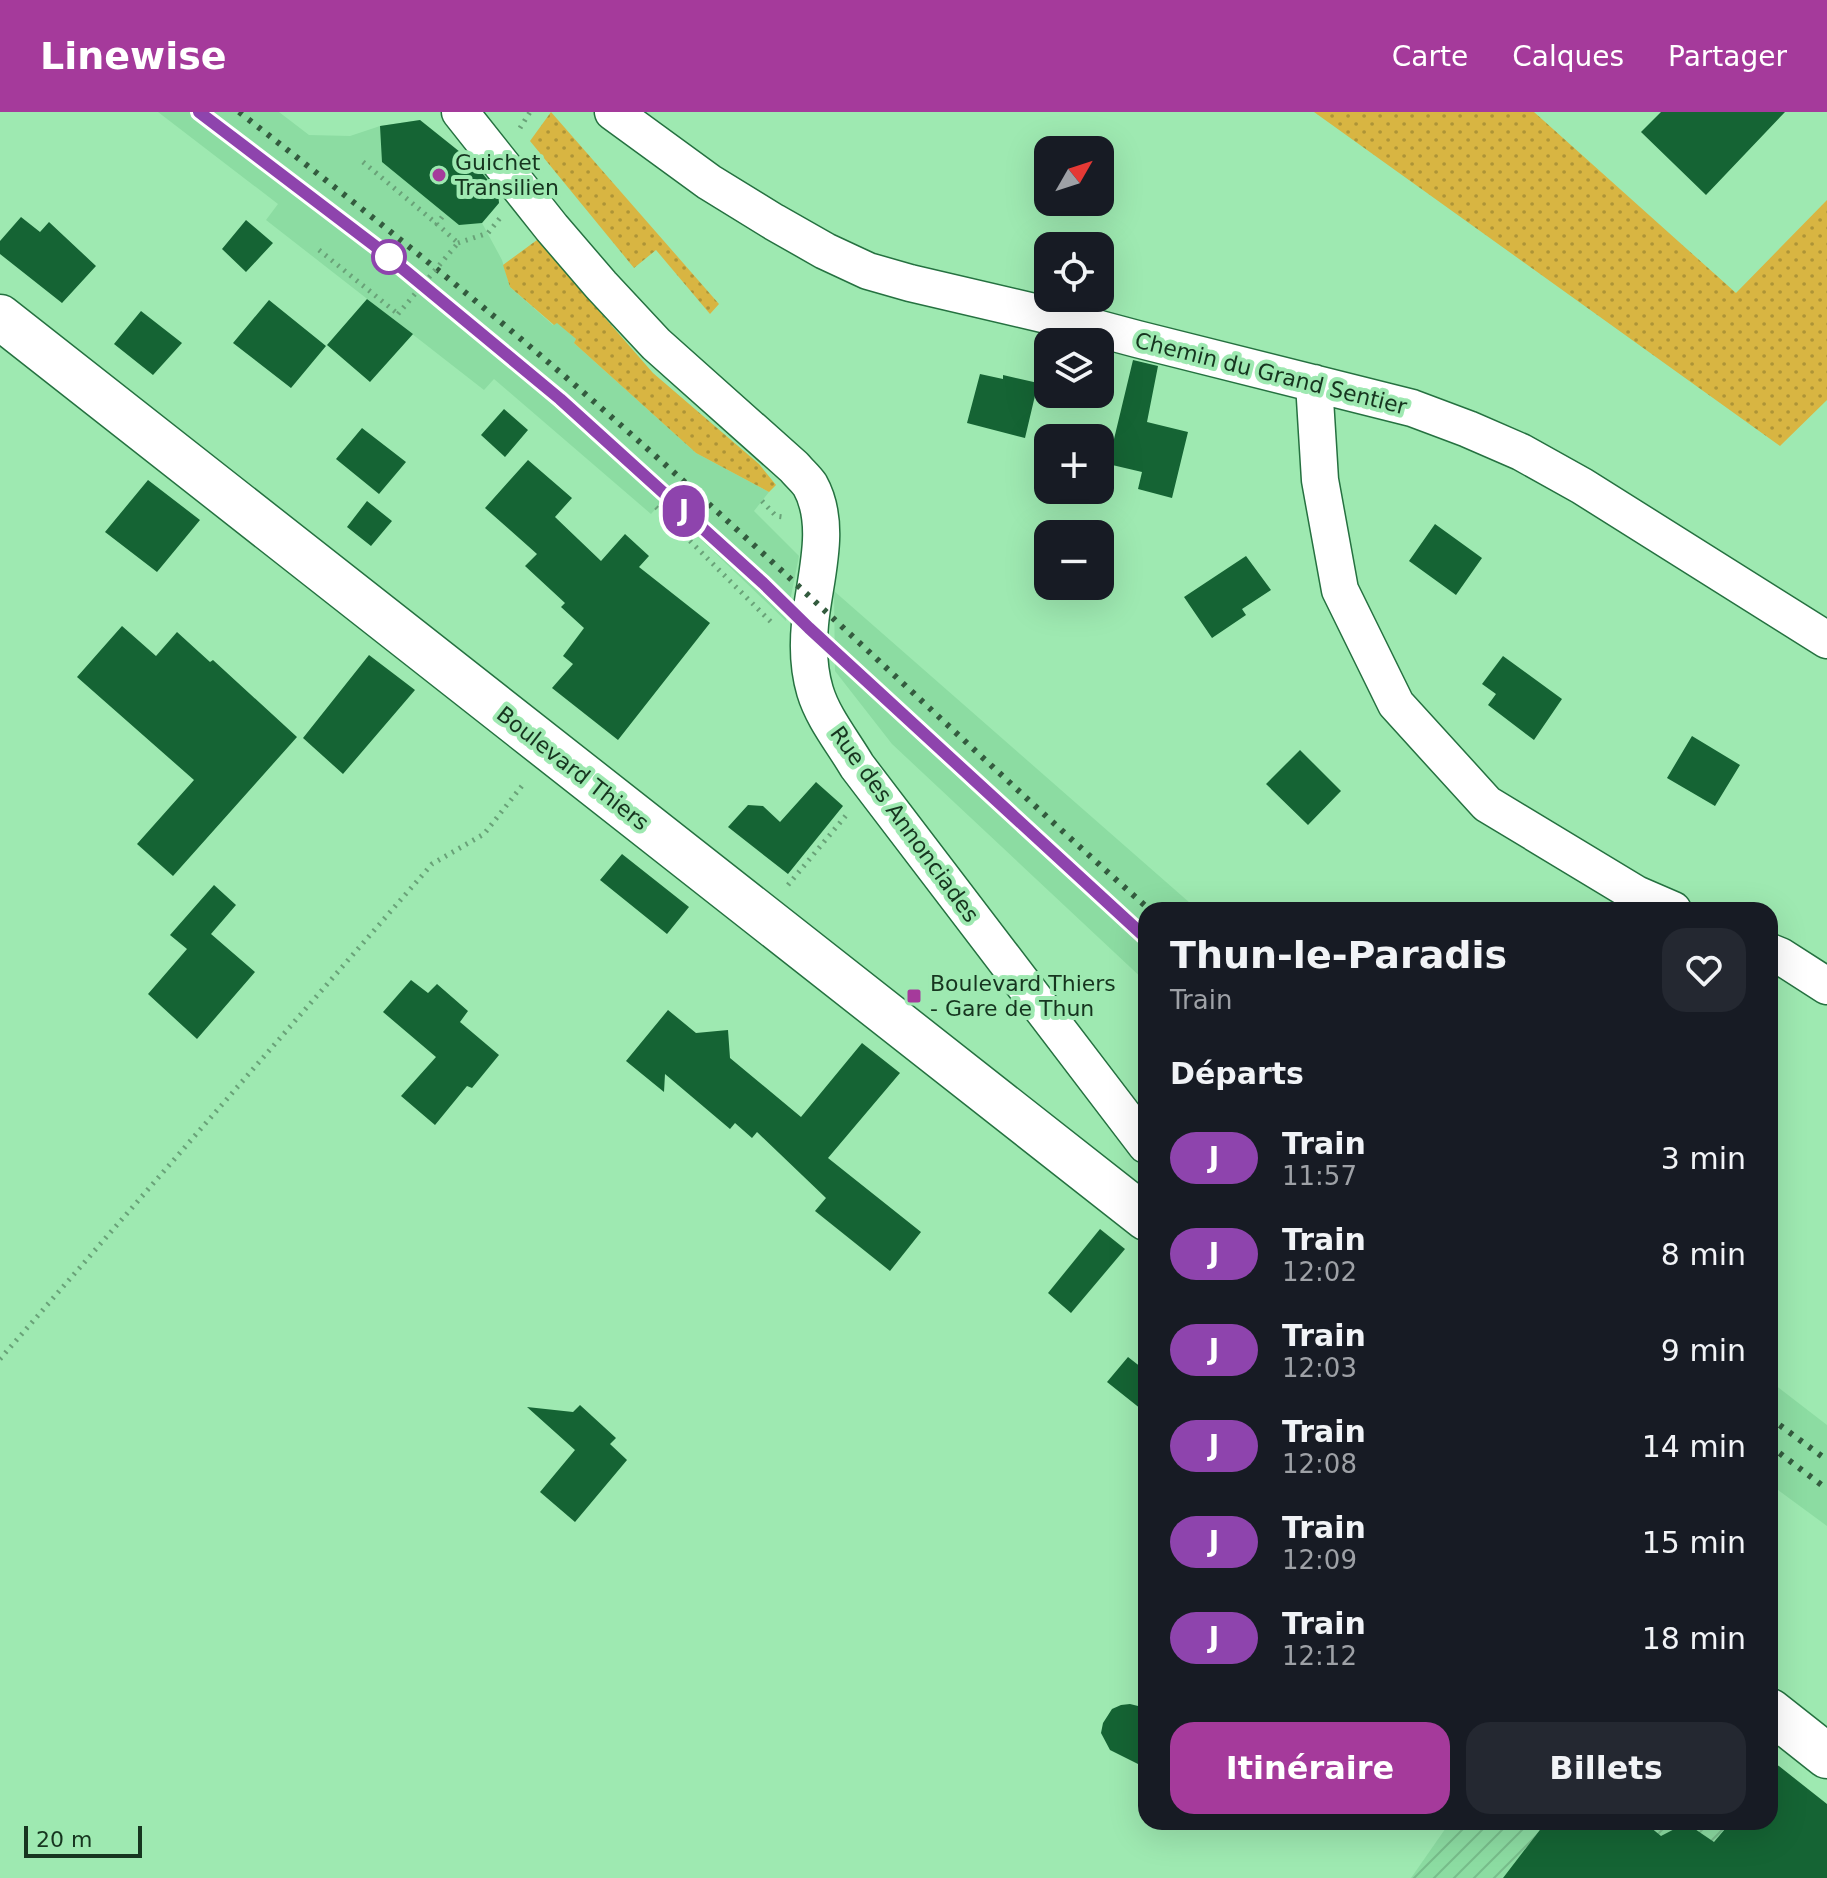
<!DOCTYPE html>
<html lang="fr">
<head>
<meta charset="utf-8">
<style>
	:root { --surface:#171b24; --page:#242831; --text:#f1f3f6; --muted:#9ea1a6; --accent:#a53a9b }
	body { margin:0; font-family:"DejaVu Sans",sans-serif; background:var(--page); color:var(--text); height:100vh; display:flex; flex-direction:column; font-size:30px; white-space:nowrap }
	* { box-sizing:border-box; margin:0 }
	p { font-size:26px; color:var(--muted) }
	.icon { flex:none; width:44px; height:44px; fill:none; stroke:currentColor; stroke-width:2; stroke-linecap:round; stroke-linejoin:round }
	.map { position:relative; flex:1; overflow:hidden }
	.details { position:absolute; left:1138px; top:790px; width:640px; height:928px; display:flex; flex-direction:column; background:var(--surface); border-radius:24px; box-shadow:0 8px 32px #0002 }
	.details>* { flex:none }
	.badge { padding:0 16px; border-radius:26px; font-size:28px; line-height:52px }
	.needle { width:52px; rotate:51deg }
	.fabs { position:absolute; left:1034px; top:24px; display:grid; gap:16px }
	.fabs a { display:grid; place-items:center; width:80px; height:80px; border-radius:16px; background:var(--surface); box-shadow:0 8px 32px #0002; font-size:40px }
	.scale { position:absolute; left:24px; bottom:20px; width:118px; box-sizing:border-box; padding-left:8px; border:4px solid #16351f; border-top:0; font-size:22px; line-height:28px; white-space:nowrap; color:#16351f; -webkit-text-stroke:6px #9ee9b1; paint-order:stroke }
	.map>.badge { position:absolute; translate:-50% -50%; box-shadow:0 0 0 4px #fff }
	h2 { padding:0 32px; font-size:30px; line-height:72px }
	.round { display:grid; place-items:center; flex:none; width:84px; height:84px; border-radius:24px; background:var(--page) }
	.overview { display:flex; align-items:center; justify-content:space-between; height:136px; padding:0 32px }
	h1 { font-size:38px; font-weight:700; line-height:60px }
	.action { display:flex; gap:16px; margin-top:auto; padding:16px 32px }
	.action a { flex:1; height:92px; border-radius:24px; background:var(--accent); color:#fff; font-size:32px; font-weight:700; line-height:92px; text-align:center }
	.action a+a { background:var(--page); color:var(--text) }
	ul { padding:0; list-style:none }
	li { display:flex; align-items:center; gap:24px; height:96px; padding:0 32px }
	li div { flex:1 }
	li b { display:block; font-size:30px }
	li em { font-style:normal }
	li .badge { min-width:88px; font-weight:700; text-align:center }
	header { display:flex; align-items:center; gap:48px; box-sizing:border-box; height:112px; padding:0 40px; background:var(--accent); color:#fff }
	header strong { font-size:38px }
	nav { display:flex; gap:44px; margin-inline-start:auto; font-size:28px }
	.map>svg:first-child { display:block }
	.built { fill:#8cdca2 }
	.industrial { fill:url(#industrial-furrows) }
	.grass { fill:url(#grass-dots) }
	.building { fill:#156434 }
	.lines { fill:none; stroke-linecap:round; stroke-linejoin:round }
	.minor-casing { stroke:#257140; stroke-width:39 }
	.primary-casing { stroke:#257140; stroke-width:47 }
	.path { stroke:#69a278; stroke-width:5; stroke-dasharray:2 6; stroke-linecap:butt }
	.minor { stroke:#fff; stroke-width:36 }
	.primary { stroke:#fff; stroke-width:44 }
	.rail { stroke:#335b3e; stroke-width:6; stroke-dasharray:4 8; stroke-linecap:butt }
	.path-bridge { stroke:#69a278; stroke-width:5; stroke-dasharray:2 6; stroke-linecap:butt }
	.line-casing { stroke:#fff; stroke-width:18 }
	.line { stroke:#8e44ad; stroke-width:12 }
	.poi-dot { fill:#a53a9b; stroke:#9ee9b1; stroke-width:3 }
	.stop-dot { fill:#fff; stroke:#8e44ad; stroke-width:4 }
	.labels { text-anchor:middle; stroke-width:8; stroke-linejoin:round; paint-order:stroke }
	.poi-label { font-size:22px; fill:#16351f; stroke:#9ee9b1; text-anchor:start }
	.street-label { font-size:22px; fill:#16351f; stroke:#9ee9b1 }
</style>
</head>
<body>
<header>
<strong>Linewise</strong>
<nav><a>Carte</a><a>Calques</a><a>Partager</a></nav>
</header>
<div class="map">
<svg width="1827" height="1766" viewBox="0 0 1827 1766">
	<defs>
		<pattern id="industrial-furrows" width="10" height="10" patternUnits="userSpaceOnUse" patternTransform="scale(2)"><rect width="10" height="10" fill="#8cdca2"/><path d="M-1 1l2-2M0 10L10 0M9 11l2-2" fill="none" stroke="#78bd8b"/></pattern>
		<pattern id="grass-dots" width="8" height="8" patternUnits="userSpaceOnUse" patternTransform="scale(2)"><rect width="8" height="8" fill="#d8b542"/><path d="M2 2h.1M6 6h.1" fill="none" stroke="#ae9437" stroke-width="1.8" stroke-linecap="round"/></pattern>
	</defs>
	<rect width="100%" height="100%" fill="#9ee9b1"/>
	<path class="built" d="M158,0h121l30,23 41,1 30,-10 40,-6 76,62 3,21 -17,20 20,37 8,27 43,38 4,-3 19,17 -2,4 122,110 73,39 -15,19 45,45 -13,65 -124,-119 -11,12 -157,-135 -10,11 -218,-170 12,-16z
		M834,479l364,319h-52v72l-254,-238 -57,-73z
		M1770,1269l57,44v101l-57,-42z"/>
	<path class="industrial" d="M1450,1710h320l57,56h-416z"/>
	<path class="grass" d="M551,0l168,192 -9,10 -54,-64 -22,18 -104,-127z
		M1314,0h220l202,181 91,-93v200l-47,46z
		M537,128l116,133 106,91 17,21 -7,7 -73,-39 -122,-110 2,-4 -19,-16 -3,2 -44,-38 -7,-22z"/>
	<path class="building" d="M1661,0h124l-79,83 -65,-63z
		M420,8l55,44 23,29 1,10 -17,20 -23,2 -77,-63 -2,-36z
		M21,105l19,15 9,-10 47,44 -34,37 -62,-49v-13z
		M246,108l27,23 -27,29 -24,-23z
		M367,187l46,35 -43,48 -43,-37z
		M269,188l57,46 -35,42 -58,-45z
		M141,199l41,32 -29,32 -39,-31z
		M1133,248l25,6 -11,56 41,10 -16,66 -34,-9 4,-17 -34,-8z
		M980,262l23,5v-4l35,8 -13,55 -58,-15z
		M504,297l24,21 -23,27 -24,-22z
		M362,316l44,34 -27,32 -43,-35z
		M528,348l44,38 -17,19 46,44 24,-27 24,22 -10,11 71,56 -92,117 -66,-52 21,-24 -10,-8 21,-28 -23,-21 4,-4 -40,-37 12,-12 -52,-46z
		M148,368l52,40 -43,52 -52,-40z
		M367,389l25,20 -21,25 -24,-19z
		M1435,412l47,34 -26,37 -47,-34z
		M1246,444l25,34 -29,19 4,6 -34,23 -28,-41z
		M122,514l34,30 21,-24 33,30 3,-2 84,77 -124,139 -36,-32 57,-64 -117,-103z
		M369,543l46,35 -72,84 -40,-36z
		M1503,544l59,43 -28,41 -46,-35 8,-11 -14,-10z
		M1692,624l48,29 -25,41 -48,-28z
		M1300,638l41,41 -33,34 -42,-41z
		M816,670l27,24 -55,68 -60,-47 20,-22 15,1 17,16z
		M622,742l67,53 -22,27 -67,-54z
		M214,773l22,20 -25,29 44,38 -58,67 -49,-45 39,-45 -17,-14z
		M411,868l17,13 9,-9 31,27 -8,11 39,33 -27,33 -5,-2 -32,39 -34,-29 35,-39 -53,-45z
		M668,898l28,23 32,-3 2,28 71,59 61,-74 38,30 -72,85 93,74 -31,39 -75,-60 11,-13 -69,-66 -5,6 -17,-15 -5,6 -65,-55 -1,18 -38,-31z
		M1100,1117l25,20 -54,64 -23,-20z
		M1128,1245l18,14v42l-39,-31z
		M580,1293l36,33 -6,6 17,16 -52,62 -35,-30 35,-42 -48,-43 46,5z
		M1130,1592l16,4v60l-36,-18 -9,-17 2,-10 9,-14 9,-4z
		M1770,1647l57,45v74h-324l43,-56h98l17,14 25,-13 28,19 17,-20h39z"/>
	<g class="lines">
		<defs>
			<path id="minor" d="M460,0l92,116 49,57 55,59 138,123c5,6 12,12 16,18 23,41 4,95 0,139 -2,21 -1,47 5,67 8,27 28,51 42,75l289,379
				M613,0l96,70 65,40 51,29 43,20 42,12 141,33 86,23 275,69 56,21 53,23 61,34 245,154
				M1314,271l6,97 20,110 56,114 91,100 149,90 37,16
				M1770,840l10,4 47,30"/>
			<path id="primary" d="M0,205l1146,901
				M1770,1599l57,45"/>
		</defs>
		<use href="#minor" class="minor-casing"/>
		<use href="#primary" class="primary-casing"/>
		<path class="path" d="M520,16l10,-16
			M363,50l74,62
			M458,131l30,-10 12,-15
			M319,138l79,64
			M762,389l14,15 7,1
			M656,395l115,115
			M788,773l60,-72
			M0,1247l432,-495 52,-30 41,-52"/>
		<use href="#minor" class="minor"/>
		<use href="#primary" class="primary"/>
		<path class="rail" d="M199,0l180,137 181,150 203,184 46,45 337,310
			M239,0c128,100 255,201 377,309 181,159 354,329 534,489
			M1770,1306l57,42
			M1770,1334l57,43"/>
		<path class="path-bridge" d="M398,202l60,-71 -21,-19 8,-11"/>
	</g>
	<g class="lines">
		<defs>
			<path id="line" d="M199,0l180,137 181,150 203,184 46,45 337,310"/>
		</defs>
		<use href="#line" class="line-casing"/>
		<use href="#line" class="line"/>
	</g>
	<g class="poi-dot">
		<circle cx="439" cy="63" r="8"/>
		<rect x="906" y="876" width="16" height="16" rx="4"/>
	</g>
	<circle class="stop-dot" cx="389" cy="145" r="16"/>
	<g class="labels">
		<g class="poi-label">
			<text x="455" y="58">Guichet<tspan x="455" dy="25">Transilien</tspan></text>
			<text x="930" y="879">Boulevard Thiers<tspan x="930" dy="25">- Gare de Thun</tspan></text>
		</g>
		<g class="street-label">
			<text transform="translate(1271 261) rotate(14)" y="8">Chemin du Grand Sentier</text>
			<text transform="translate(573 656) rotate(38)" y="8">Boulevard Thiers</text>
			<text transform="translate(905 712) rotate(54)" y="8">Rue des Annonciades</text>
		</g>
	</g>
</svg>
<div class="fabs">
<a><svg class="needle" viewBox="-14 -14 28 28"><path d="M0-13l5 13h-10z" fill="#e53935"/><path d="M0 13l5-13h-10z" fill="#9ea1a6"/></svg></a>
<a><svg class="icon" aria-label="locate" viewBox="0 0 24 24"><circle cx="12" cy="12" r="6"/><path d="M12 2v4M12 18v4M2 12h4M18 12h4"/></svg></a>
<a><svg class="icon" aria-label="layers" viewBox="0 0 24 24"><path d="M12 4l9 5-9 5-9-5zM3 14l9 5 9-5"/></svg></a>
<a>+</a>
<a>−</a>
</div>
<div class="scale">20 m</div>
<b class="badge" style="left:684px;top:399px;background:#8e44ad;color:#fff">J</b>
<section class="details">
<div class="overview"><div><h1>Thun-le-Paradis</h1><p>Train</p></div><a class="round"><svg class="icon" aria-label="heart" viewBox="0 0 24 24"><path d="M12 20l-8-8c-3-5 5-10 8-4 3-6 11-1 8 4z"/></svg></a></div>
<h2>Départs</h2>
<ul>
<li><span class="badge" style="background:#8e44ad;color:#fff">J</span><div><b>Train</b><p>11:57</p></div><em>3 min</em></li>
<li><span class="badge" style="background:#8e44ad;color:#fff">J</span><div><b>Train</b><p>12:02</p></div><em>8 min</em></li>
<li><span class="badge" style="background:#8e44ad;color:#fff">J</span><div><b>Train</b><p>12:03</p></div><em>9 min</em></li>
<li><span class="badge" style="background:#8e44ad;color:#fff">J</span><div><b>Train</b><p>12:08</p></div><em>14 min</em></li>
<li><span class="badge" style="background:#8e44ad;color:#fff">J</span><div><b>Train</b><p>12:09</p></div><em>15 min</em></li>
<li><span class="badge" style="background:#8e44ad;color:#fff">J</span><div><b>Train</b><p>12:12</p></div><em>18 min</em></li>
</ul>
<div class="action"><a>Itinéraire</a><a>Billets</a></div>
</section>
</div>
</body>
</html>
